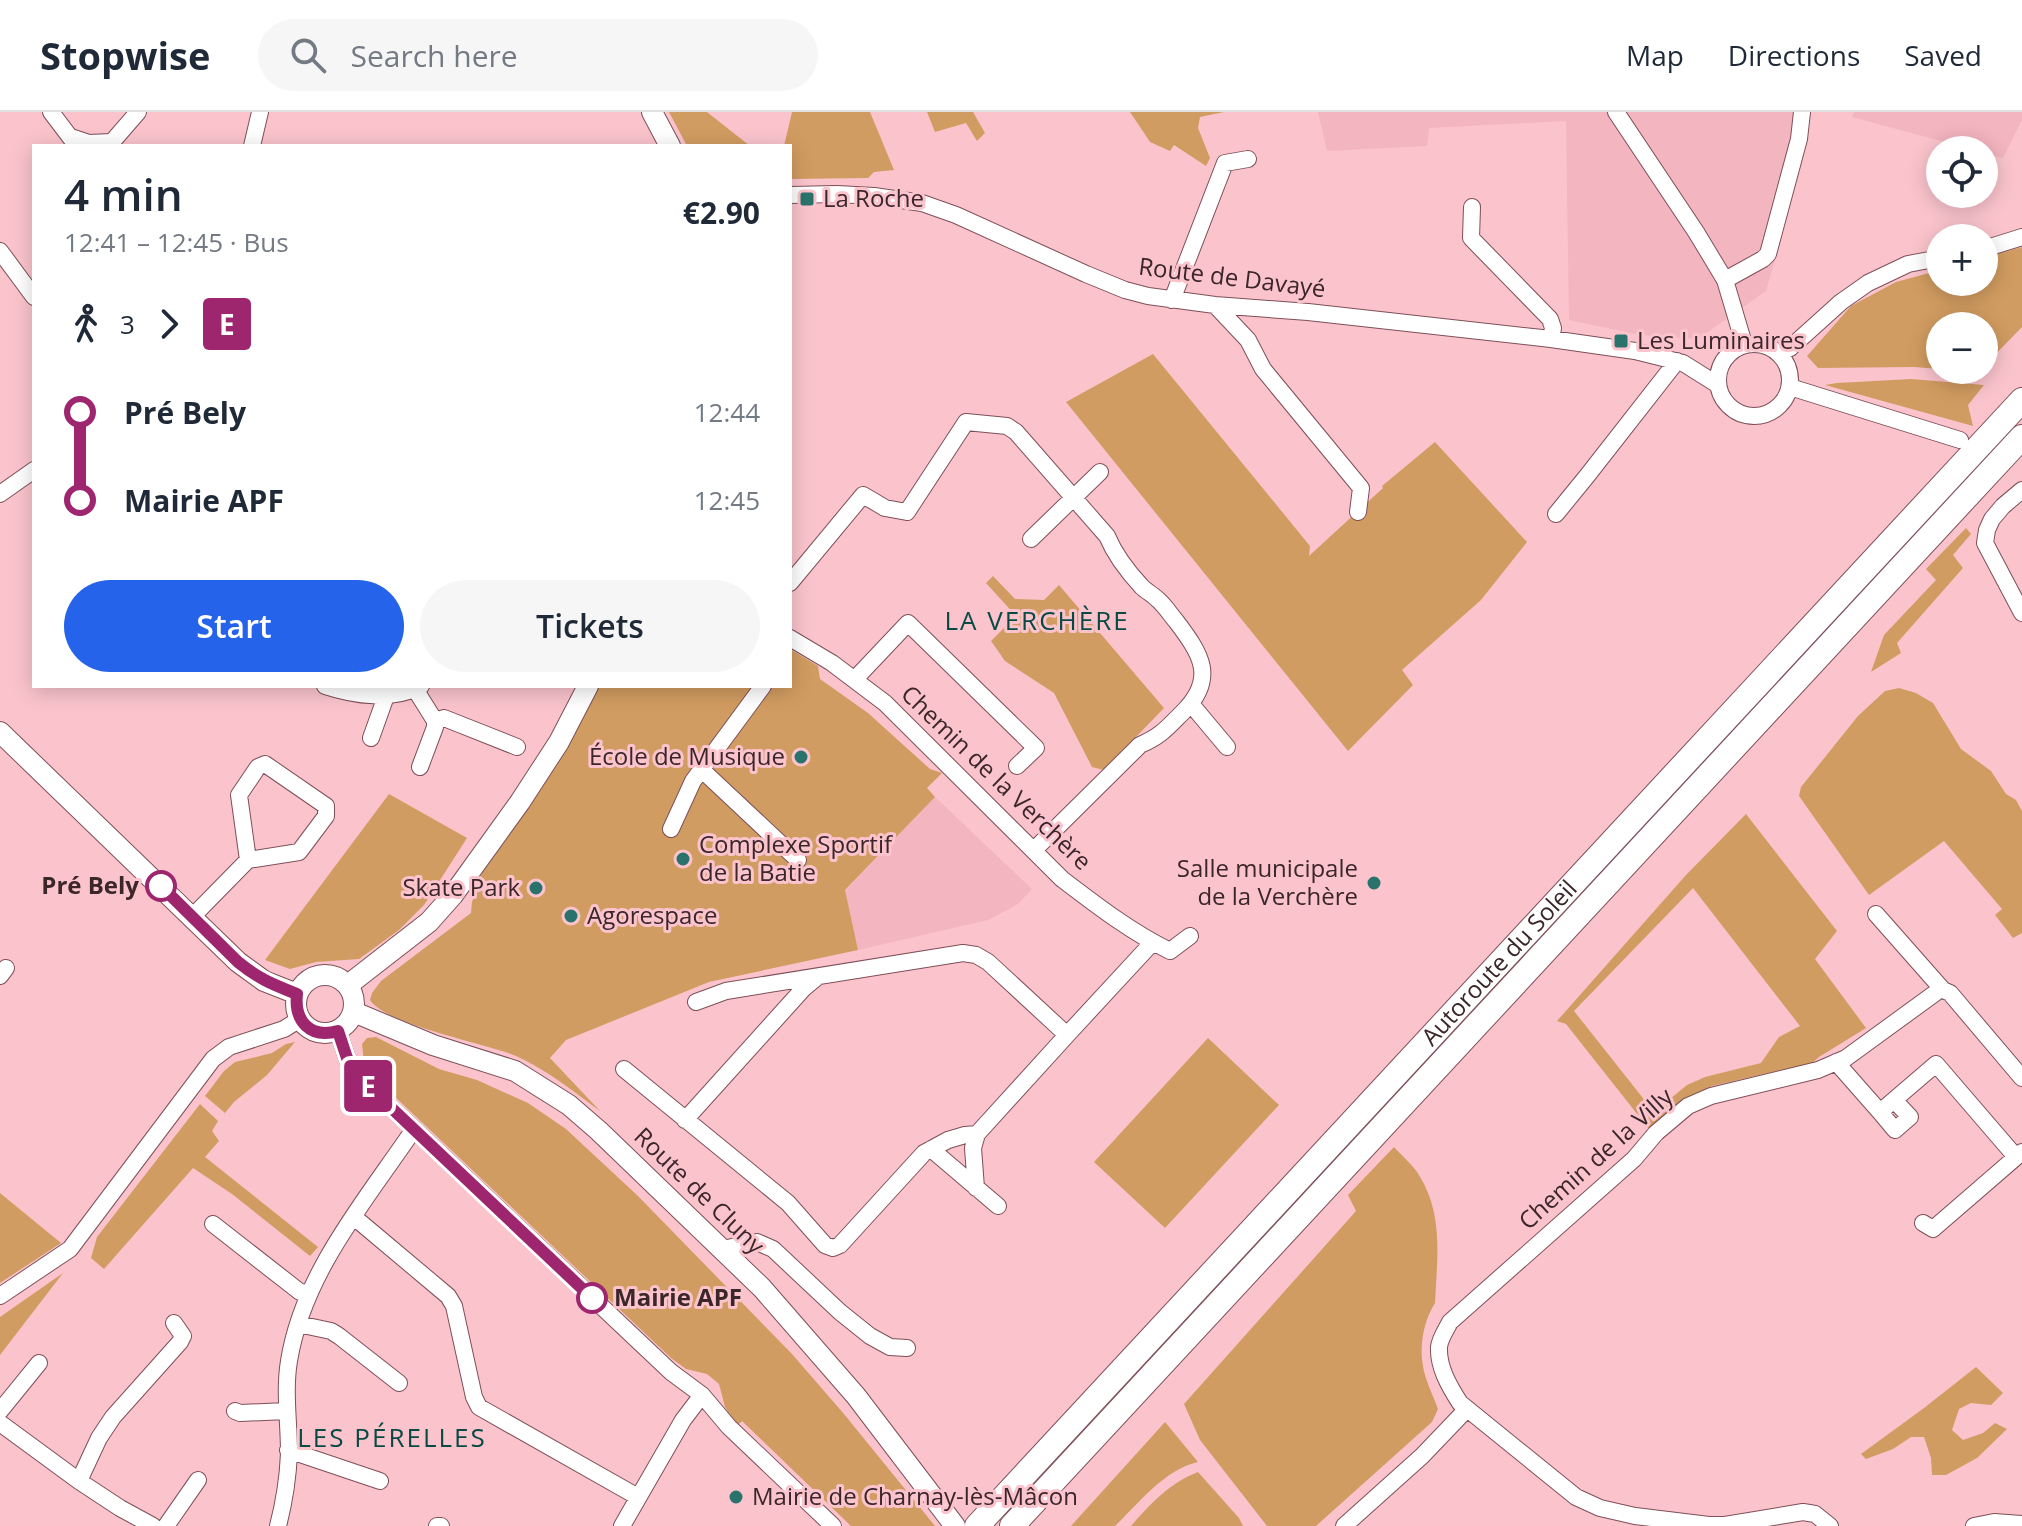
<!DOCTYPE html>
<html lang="en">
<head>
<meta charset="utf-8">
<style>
	:root { --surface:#fff; --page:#f6f6f7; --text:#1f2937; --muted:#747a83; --line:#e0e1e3; --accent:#2563eb }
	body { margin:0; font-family:"Open Sans",sans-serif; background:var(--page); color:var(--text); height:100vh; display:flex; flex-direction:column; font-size:30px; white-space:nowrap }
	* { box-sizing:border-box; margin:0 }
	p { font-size:26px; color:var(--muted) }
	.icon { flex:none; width:44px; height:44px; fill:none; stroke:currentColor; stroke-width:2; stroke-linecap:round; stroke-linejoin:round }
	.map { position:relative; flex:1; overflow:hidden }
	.side { position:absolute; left:32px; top:32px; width:760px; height:544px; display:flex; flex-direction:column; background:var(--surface); border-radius:0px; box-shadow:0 4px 20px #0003 }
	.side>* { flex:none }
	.badge { padding:0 16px; border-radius:6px; font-size:28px; line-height:52px }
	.controls { position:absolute; left:1926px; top:24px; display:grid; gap:16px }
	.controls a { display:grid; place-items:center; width:72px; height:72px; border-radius:50%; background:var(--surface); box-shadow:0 4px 20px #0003; font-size:40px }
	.map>.badge { position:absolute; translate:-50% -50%; box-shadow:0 0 0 4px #fff }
	.legs { display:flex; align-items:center; gap:12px; height:88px; padding:0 32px; font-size:26px }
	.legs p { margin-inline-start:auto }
	.summary { display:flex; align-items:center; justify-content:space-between; height:136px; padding:0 32px }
	h1 { font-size:44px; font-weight:600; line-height:60px }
	.button { display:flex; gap:16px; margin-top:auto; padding:16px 32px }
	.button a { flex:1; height:92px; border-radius:48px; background:var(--accent); color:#fff; font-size:32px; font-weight:600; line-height:92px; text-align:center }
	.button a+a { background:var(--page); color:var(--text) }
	ul { padding:0 32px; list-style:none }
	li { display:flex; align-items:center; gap:28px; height:88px; font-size:30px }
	li i { display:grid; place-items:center; width:12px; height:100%; margin:0 10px; background:currentColor }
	li i::after { content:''; width:20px; height:20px; margin:-10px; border:6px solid; border-radius:50%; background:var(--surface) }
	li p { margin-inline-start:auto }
	li:first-child i { background:linear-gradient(#0000 50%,currentColor 0) }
	li:last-child i { background:linear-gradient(currentColor 50%,#0000 0) }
	header { display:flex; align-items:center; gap:48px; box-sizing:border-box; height:112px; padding:0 40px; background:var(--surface); border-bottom:2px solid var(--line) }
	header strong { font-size:38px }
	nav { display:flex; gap:44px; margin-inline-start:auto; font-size:28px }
	.search { width:560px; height:72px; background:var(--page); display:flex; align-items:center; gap:20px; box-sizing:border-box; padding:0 28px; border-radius:44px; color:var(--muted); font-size:30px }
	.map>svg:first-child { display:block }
	.built { fill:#f3b5bf }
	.green { fill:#d19c61; fill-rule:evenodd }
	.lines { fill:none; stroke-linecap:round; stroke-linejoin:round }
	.minor-casing { stroke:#7e4f58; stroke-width:18 }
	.major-casing { stroke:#7e4f58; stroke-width:22 }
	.highway-casing { stroke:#7e4f58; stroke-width:26 }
	.minor { stroke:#fff; stroke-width:16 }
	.major { stroke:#fff; stroke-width:20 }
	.highway { stroke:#fff; stroke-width:24 }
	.line-1-casing { stroke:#fff; stroke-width:18 }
	.line-1 { stroke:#9d266f; stroke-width:12 }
	.poi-dot { fill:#2a736d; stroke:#fbc4cd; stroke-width:3 }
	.stop-1-dot { fill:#fff; stroke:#9d266f; stroke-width:4 }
	.labels { text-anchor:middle; stroke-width:6; stroke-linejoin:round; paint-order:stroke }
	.poi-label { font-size:24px; fill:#3b262a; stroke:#fbc4cd; text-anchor:start }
	.street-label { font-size:24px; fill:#3b262a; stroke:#fbc4cd }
	.stop-label { font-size:24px; font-weight:bold; fill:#3b262a; stroke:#fbc4cd; text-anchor:end }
	.neighbourhood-label { font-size:26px; letter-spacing:2px; fill:#094944; stroke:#fbc4cd }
</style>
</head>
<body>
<header>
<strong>Stopwise</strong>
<div class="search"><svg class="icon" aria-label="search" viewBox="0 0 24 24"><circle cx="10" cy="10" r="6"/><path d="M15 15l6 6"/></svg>Search here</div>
<nav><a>Map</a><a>Directions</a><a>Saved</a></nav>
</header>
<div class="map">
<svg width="2022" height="1414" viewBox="0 0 2022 1414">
	<rect width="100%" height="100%" fill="#fbc4cd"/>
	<path class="built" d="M1318,0h491l-34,148 -9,31 -68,48 -58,-4 -71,-15 -3,-199 -137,7 -2,18 -100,5z
		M1854,0h168v8l-19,38 -19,-5v-3h-10l-122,-33z
		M935,685l97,92 -14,15 -30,16 -130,30 -13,-59z"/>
	<path class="green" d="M669,0h38l43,34h-63z
		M792,0h78l24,58 -20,2 -6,6 -78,1v-33h-6z
		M927,0h46l12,21 -8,8 -11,-18 -31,9z
		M1130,0h94l-24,5 -2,11 12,30 -4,8 -32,-21 -4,6 -20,-9z
		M2022,135v80l-38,39v-40h-44v43l-26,-2 -96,1 -11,-12 44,-50 45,-24 44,-12v12h44v-24z
		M1153,242l157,192 -1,10 74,-68 -1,-2 53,-44 92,100 -46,58 -79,70 11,15 -65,66 -282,-349z
		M1911,267l73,6 -16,20 5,21 -148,-41 12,-2z
		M1966,416l5,6 -18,21 10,13 -66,75 4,10 -30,19 13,-37 52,-55 -10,-11z
		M993,464l22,23 29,1 15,-15 105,123 -60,62 -12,-3 -38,-74 -49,-32 -14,-20 25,-25 -30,-33z
		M790,537l28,17 2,13 48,34 62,56 12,4 -15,15 8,9 -90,93 13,60 -149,32 -143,58 -16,18 50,53c-27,-20 -53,-41 -84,-55 -31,-13 -130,-31 -146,-56l2,-7 9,-12 90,-68 1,-11 10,-29 116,-187h192z
		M1899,576l17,5 17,10 28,46 30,22 15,23 10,6 6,11v122l-9,5 -18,-23 7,-6 -58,-68 -75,54 -70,-99 2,-9 57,-71 27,-25z
		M389,682l78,44 -43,67 -25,25 -40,29 -43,3 -26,7 -25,-9z
		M1746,702l91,117 -22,28 51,69 -47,29 -7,6 -100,23 -27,12 -36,31 -83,-105 -9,-3 129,-146zM1693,776l107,138 -21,11 -18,26 -56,14 -18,8 -33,27 -80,-101z
		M376,925l63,32 38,11 51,23 38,26 72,67 154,158 52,60 91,112h-84l-109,-105 -5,5 -12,-19 -6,-23 -12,-10 -21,-5 -15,-11 -297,-281 -10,-14 -2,-19 5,-6z
		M1208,926l71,67 -114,123 -71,-66z
		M295,930l-28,33 -33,27 -9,11 -20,-17 19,-25 11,-9 37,-9 14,-9z
		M200,992l18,17 -6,10 7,10 -14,16 113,90 -8,9 -78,-62 -39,-26 -89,101 -13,-11 6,-21z
		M1394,1035c8,9 19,18 25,28 25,40 18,84 16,128 -11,17 -16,43 -12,63 2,14 10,29 15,43l-6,13 -116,104h-49l-67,-86 -16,-36 172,-193 -8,-16z
		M0,1081l61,50 -61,40z
		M63,1161l-63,82v-38z
		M1976,1255l27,26 -12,12 -20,-2 -12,6 -7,21 11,10 20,-7 12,-10 12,6 -30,29 -31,17h-14l-1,-17 -7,-21h-13l-18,12 -27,10 -5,-5 63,-46z
		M1165,1310l33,40c-34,8 -58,40 -83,64h-44z
		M1198,1360l41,46 4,8h-112c20,-23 39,-43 67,-54z"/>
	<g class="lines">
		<defs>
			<path id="minor" d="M51,0l25,33
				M1616,0l80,120 29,48 19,64
				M71,25l18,6 23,-1
				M112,34v-4l26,-30
				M252,34l8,-34
				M790,83l47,-1 37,2 48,7 34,12 130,59 39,16 23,6 67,9 93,7 243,27 84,12 48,12 35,22
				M1472,95l-1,31 79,81 3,9 -2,11
				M1984,137l38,-12
				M0,139l34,46
				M1725,168l38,-21 5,-5 31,-115 3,-27
				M1172,188l53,-137 23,-4
				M1215,193l33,35 15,29 98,119 -3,24
				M1718 268a36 36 0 1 1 72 0a36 36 0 1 1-72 0Z
				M1779,242l11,-6 51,-46 27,-19 40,-19 32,-6
				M1790,275l170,53
				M2022,378l-19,16 -11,13 -5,11 -2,13 37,70
				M0,382l34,-24
				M1556,402l31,-38 90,-115
				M1031,427l69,-67
				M790,471l73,-88 22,13 22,4 59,-90 41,4 9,6 91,104c8,19 21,36 35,51 4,4 10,7 14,11 8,6 14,16 20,23 25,33 41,57 7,91 -16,16 -22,24 -43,33l-106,105
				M790,526l42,25 53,40 177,176c34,26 69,53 108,72l20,-15
				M855,567l53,-56 128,125 -19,18
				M325,574c30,10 67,15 96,0
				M415,577l20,32v6l-15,40
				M1191,592l36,43
				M435,609l9,-3 73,29
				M371,626l15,-42
				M702,658l96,90
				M671,717l22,-48 70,-95
				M1876,802l67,76
				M193,804l55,-56 51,-8 27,-36v-10l-61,-42 -7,3 -19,28 9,65
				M0,864l6,-8
				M696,890l30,-11 237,-38 13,2 12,7 79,73 86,-93
				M338,919l9,27 18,25 306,289 31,23 27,32 104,99
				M1836,950l44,50 56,-48 80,93
				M624,957l164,134 37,42 8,3 7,-3 84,-92 24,-13 17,-5 12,-1
				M1880,1000l15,18 15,-13 -16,-17
				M685,1008l119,-132 12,-10
				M931,1037l67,57
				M976,1076l-3,-40 4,-14 90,-99
				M354,1105l94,79 6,10 20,91 5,10 159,90
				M1923,1111l10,6 89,-77
				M213,1112l87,68 9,1
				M722,1137l35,-7 16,7 67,63 30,24 20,11 17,1
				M0,1184l70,-47 143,-190 16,-12 55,-18 16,-10
				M298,1212l33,7 8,5 60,47
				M0,1299l39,-48
				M235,1299l5,2 46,-2
				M0,1311l79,58 41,27 33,18
				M288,1338l92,31
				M79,1369l20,-43 14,-21 67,-75 3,-6 -9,-13
				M166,1414l32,-46
				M278,1414c6,-23 10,-49 11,-73 0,-31 -5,-62 0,-92 14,-88 77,-161 125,-232
				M437,1414h4
				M622,1414l61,-106 19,-25
				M1344,1414l78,-70 44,-46
				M1830,1414l-15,-12 -12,-2 -78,13h-16l-74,-9 -35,-8 -24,-11 -116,-94c-11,-17 -22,-36 -21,-56 1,-9 7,-17 11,-25l184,-163 22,-26 32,-27 23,-10 107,-26 28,-12 92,-67 5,-1 7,3 72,85
				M1974,1414l20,-4 28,2"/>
			<path id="major" d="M652,0l18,34
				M0,620l238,230 26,19 33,13
				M296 892a29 29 0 1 1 58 0a29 29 0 1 1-58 0Z
				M348,873l81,-63 24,-27 67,-93 39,-60 29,-56
				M354,900l79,33 82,26 54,34 30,26 163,157 94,108 99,130"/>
			<g id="highway">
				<path id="s1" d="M977,1414l1045,-1126"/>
				<path d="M1012,1414l1010,-1089"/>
			</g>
		</defs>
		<use href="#minor" class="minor-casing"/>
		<use href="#major" class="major-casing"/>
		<use href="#highway" class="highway-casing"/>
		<use href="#minor" class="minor"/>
		<use href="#major" class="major"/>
		<use href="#highway" class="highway"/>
	</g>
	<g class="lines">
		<defs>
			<path id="line-1" d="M161,774l77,76c21,17 34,22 59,32 -3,27 13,45 41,37l9,27 18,25 227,215"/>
		</defs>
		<use href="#line-1" class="line-1-casing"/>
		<use href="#line-1" class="line-1"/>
	</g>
	<g class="poi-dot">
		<rect x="799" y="79" width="16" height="16" rx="4"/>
		<rect x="1613" y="221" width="16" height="16" rx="4"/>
		<circle cx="801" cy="645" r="8"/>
		<circle cx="683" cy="747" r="8"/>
		<circle cx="1374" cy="771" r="8"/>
		<circle cx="536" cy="776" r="8"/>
		<circle cx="571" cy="804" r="8"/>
		<circle cx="736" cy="1385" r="8"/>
	</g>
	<g class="stop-1-dot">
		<circle cx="161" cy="774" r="14"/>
		<circle cx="592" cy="1186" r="14"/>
	</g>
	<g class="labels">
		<g class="poi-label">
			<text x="823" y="95">La Roche</text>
			<text x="1637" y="237">Les Luminaires</text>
			<text x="785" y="653" text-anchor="end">École de Musique</text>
			<text x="699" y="741">Complexe Sportif<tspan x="699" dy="28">de la Batie</tspan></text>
			<text x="1358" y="765" text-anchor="end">Salle municipale<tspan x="1358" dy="28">de la Verchère</tspan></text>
			<text x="520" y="784" text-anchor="end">Skate Park</text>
			<text x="587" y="812">Agorespace</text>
			<text x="752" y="1393">Mairie de Charnay-lès-Mâcon</text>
		</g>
		<g class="street-label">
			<text transform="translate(1232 166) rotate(7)" y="8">Route de Davayé</text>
			<text transform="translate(996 666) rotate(44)" y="8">Chemin de la Verchère</text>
			<text dy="8" stroke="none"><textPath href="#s1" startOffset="768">Autoroute du Soleil</textPath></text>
			<text transform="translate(1596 1047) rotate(-42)" y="8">Chemin de la Villy</text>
			<text transform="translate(699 1079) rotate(44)" y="8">Route de Cluny</text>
		</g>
		<g class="stop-label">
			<text x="139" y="782">Pré Bely</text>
			<text x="614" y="1194" text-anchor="start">Mairie APF</text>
		</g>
		<g class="neighbourhood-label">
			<text x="1037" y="518">LA VERCHÈRE</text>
			<text x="392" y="1335">LES PÉRELLES</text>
		</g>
	</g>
</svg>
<div class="controls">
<a><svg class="icon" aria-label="locate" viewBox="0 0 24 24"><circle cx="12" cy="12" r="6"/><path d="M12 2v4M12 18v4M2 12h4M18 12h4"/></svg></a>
<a>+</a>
<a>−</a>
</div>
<b class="badge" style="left:368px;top:974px;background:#9d266f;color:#fff">E</b>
<section class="side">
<div class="summary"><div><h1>4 min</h1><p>12:41 – 12:45 · Bus</p></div><b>€2.90</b></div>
<div class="legs"><svg class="icon" aria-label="walk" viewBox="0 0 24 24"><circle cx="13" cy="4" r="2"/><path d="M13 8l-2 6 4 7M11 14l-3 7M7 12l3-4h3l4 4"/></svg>3<svg class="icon" aria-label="forward" viewBox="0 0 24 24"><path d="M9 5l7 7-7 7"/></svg><b class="badge" style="background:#9d266f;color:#fff">E</b></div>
<ul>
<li><i style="color:#9d266f"></i><b>Pré Bely</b><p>12:44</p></li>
<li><i style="color:#9d266f"></i><b>Mairie APF</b><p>12:45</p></li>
</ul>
<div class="button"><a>Start</a><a>Tickets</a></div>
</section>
</div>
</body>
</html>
